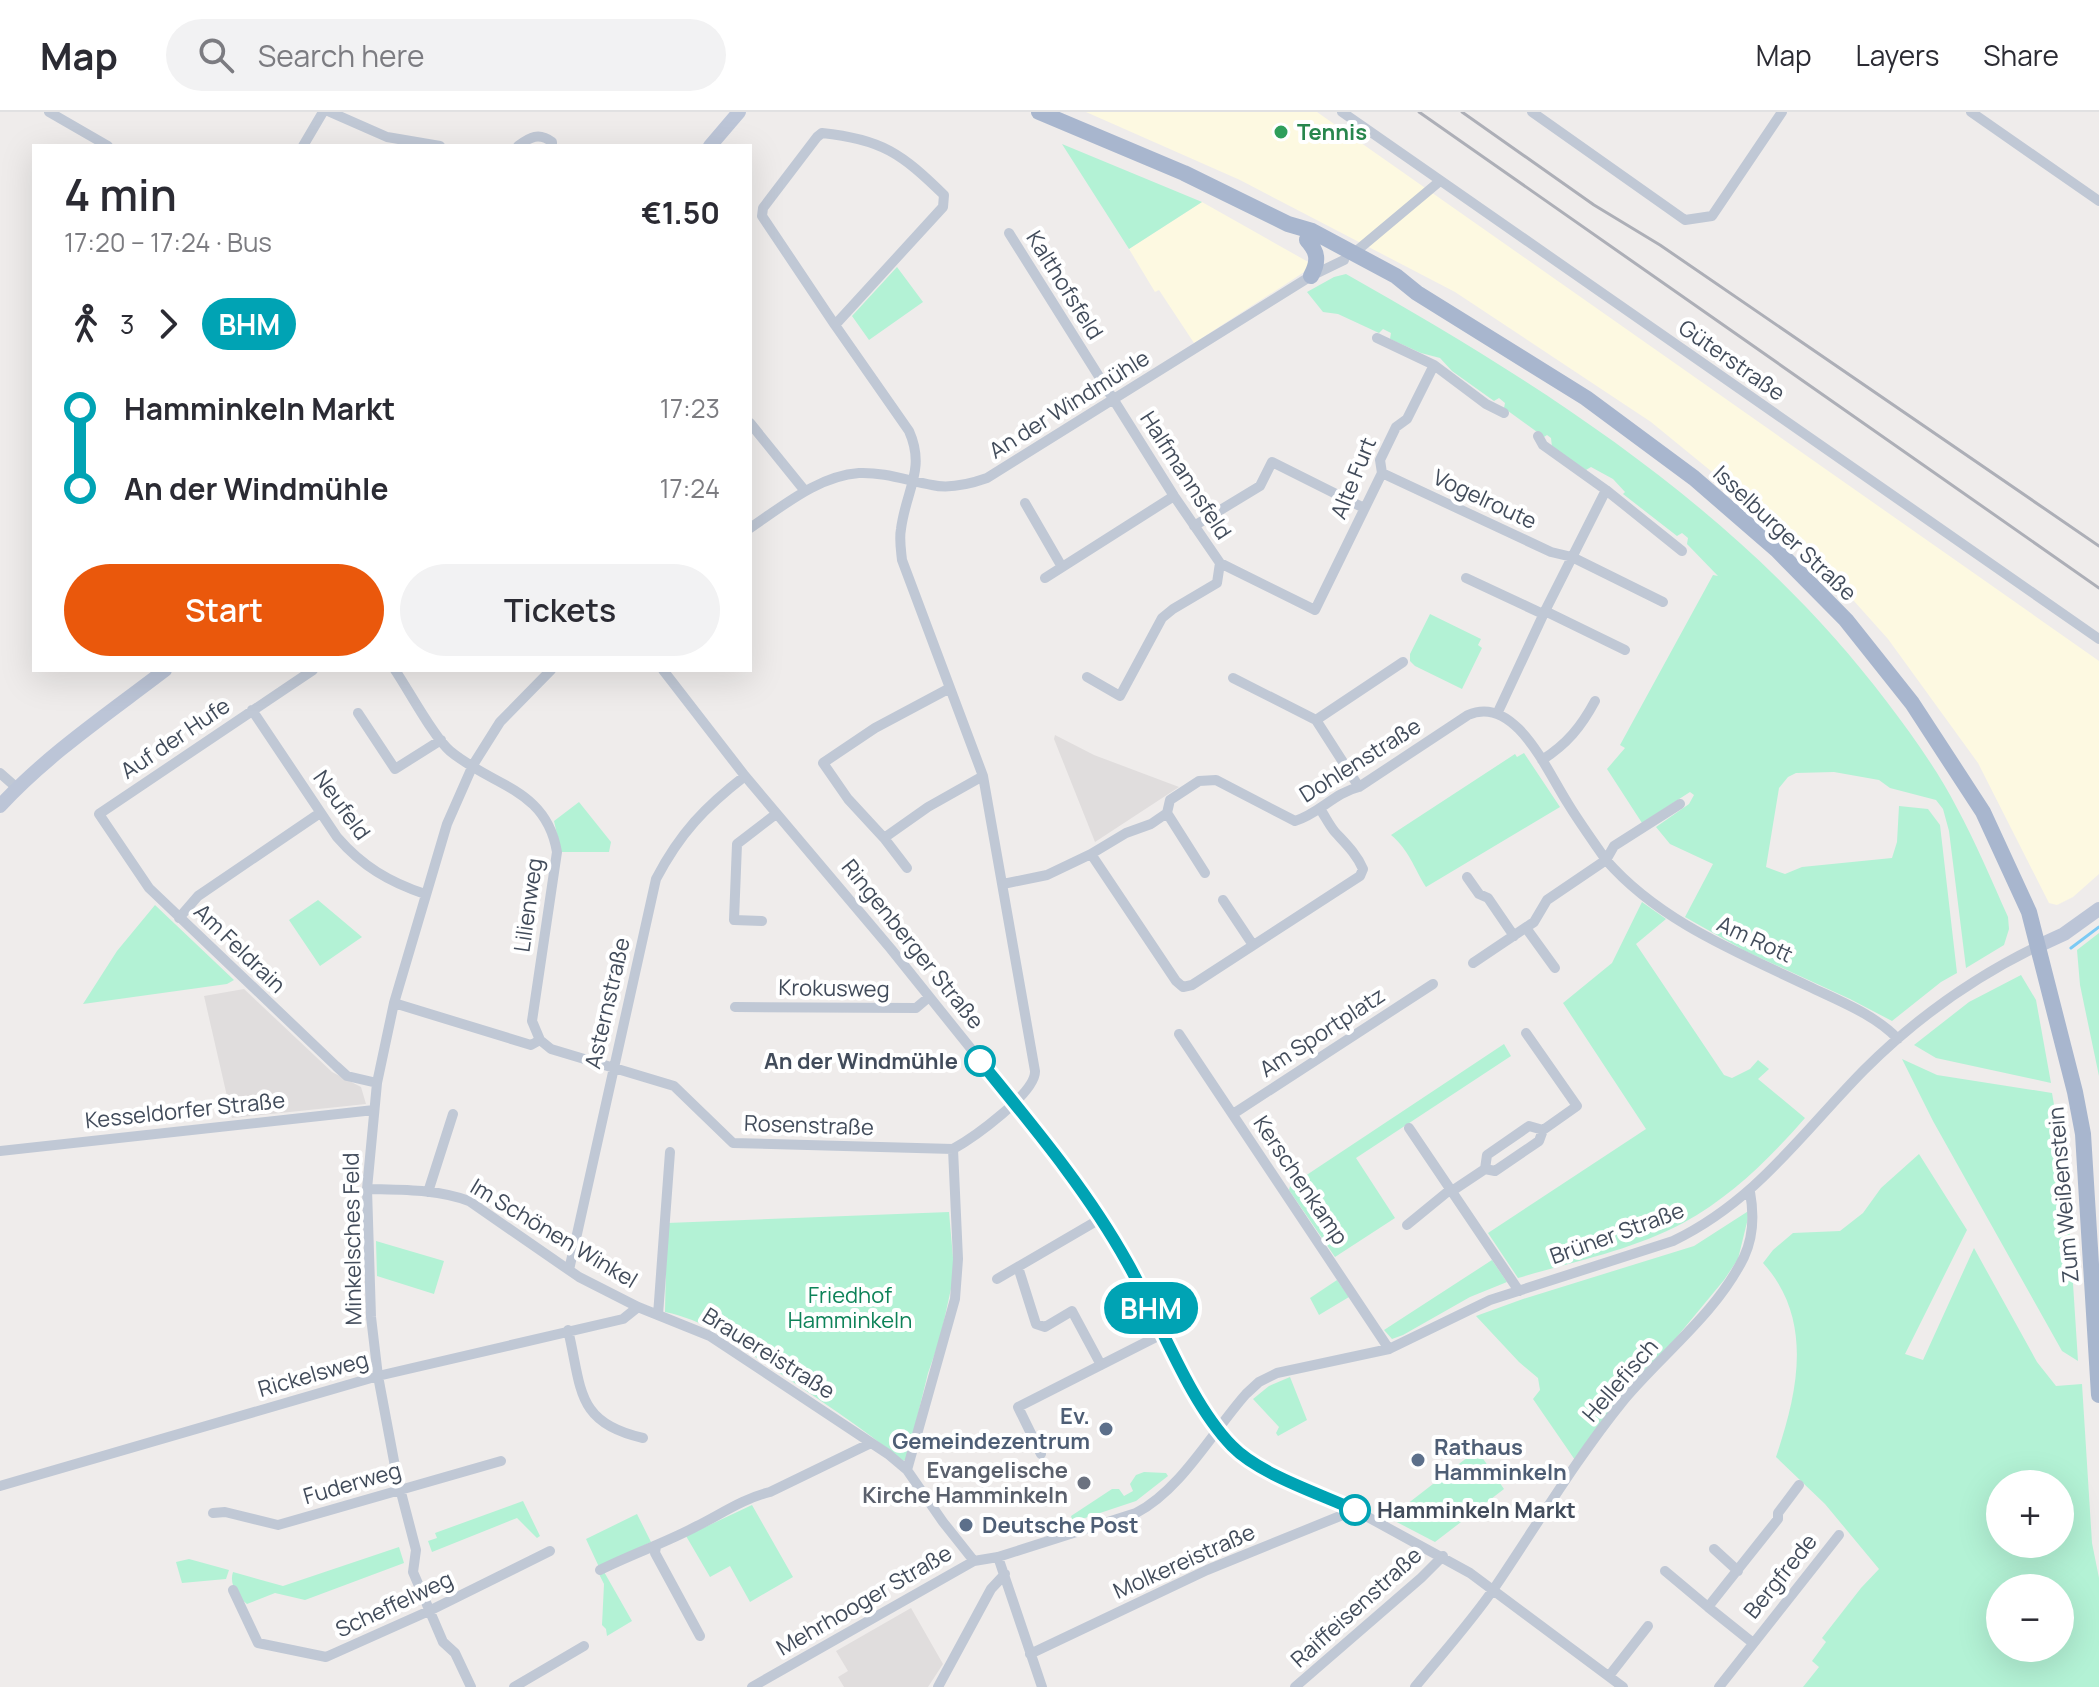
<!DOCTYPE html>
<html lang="en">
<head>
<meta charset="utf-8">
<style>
	:root { --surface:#fff; --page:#f2f2f3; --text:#2b2b33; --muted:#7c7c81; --line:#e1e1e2; --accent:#ea580c }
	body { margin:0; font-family:Manrope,sans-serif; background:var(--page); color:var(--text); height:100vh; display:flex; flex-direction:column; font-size:30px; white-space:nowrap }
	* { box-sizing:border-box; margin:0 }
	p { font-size:26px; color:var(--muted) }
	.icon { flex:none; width:44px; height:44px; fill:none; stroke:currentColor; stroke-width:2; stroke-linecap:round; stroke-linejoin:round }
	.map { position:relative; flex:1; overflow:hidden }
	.side { position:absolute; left:32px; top:32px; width:720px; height:528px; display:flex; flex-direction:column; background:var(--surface); border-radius:0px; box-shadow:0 8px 32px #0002 }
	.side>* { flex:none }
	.badge { padding:0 16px; border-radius:26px; font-size:28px; line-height:52px }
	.tools { position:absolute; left:1986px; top:1358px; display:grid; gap:16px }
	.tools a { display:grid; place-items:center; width:88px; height:88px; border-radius:50%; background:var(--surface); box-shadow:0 8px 32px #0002; font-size:40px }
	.map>.badge { position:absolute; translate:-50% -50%; box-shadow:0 0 0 4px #fff }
	.legs { display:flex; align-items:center; gap:12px; height:88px; padding:0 32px; font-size:26px }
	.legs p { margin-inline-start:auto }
	.overview { display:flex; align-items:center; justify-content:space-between; height:136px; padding:0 32px }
	h1 { font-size:44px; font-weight:600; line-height:60px }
	.button { display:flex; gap:16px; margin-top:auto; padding:16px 32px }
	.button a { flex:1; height:92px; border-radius:48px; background:var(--accent); color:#fff; font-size:32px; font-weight:600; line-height:92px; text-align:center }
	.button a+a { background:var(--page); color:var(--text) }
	ul { padding:0 32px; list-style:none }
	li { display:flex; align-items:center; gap:28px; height:80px; font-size:30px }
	li i { display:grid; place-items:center; width:12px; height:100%; margin:0 10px; background:currentColor }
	li i::after { content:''; width:20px; height:20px; margin:-10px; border:6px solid; border-radius:50%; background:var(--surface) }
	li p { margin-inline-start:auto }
	li:first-child i { background:linear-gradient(#0000 50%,currentColor 0) }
	li:last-child i { background:linear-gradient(currentColor 50%,#0000 0) }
	header { display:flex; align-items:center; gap:48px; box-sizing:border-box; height:112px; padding:0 40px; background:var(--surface); border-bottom:2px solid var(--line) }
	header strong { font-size:38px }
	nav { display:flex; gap:44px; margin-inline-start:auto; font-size:28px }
	.search { width:560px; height:72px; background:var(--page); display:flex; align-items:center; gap:20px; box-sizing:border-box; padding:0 28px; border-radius:44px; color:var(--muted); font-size:30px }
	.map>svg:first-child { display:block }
	.commercial { fill:#fdf9e1 }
	.education { fill:#e0dddd }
	.green { fill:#b3f2d5; fill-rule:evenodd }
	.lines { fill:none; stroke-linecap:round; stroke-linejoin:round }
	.stream { stroke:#7ccaf4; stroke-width:3 }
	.street { stroke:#c0c8d5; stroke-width:10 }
	.secondary { stroke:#bcc5d7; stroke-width:14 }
	.primary { stroke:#a8b6ce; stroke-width:16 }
	.rail { stroke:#adafb7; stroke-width:3 }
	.line-1-casing { stroke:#fff; stroke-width:18 }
	.line-1 { stroke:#00a3b4; stroke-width:12 }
	.leisure-dot { fill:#2e9e5b; stroke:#fff; stroke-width:3 }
	.stop-1-dot { fill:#fff; stroke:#00a3b4; stroke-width:4 }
	.service-dot { fill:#5c6f8a; stroke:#fff; stroke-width:3 }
	.worship-dot { fill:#6b7280; stroke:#fff; stroke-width:3 }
	.labels { text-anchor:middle; stroke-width:8; stroke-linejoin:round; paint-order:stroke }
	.leisure-label { font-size:22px; font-weight:bold; fill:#27864d; stroke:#fff; text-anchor:start }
	.street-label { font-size:22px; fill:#424c5b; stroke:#fff }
	.stop-label { font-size:22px; font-weight:bold; fill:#424c5b; stroke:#fff; text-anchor:end }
	.park-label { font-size:22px; fill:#0d8258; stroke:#fff }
	.service-label { font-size:22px; font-weight:bold; fill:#4e5e75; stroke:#fff; text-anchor:start }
	.worship-label { font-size:22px; font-weight:bold; fill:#5b616d; stroke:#fff; text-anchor:end }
</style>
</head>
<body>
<header>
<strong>Map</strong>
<div class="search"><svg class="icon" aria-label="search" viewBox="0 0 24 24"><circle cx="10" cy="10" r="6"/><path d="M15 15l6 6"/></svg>Search here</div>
<nav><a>Map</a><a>Layers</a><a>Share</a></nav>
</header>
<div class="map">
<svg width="2099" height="1575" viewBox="0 0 2099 1575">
	<rect width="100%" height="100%" fill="#efeceb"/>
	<path class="commercial" d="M1086,0h231l782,549v213l-26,23 -16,8 -8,-2 -71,-140 -90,-124 -51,-57 -104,-93 -82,-67 -196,-130 -215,-112z
		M1202,90l108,61 -3,7 -15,10 -98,63 -35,-53 -4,2 -26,-43z"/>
	<path class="education" d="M1055,623l39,20 85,32 -84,55 -41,-103z
		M244,877l88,83 29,15 5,17 -134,14 -28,-122z
		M911,1496l32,56 -15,23h-84l-6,-10 10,-6 -12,-20z"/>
	<path class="green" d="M1062,32l140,58 -73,47z
		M897,155l26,35 -54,38 -17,-24z
		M1346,162c202,114 399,240 541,428 25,33 51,69 70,106 19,35 35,73 51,109l1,12 -5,16 -38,23 -17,-137 -6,-22 -7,-9 -46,-12 -11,-8 -45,-8 -38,1 -8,4 -9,11 -13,79 19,7 17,-7 90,-9 5,-16 2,-36 29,3 12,16 17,148 -16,9 -49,39 -42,-22 -105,-48 -60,-34 28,-53 -43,-20 -14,-17 33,-23 5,-9 -4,-3 -48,31 -35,-54 18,-21 -5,-3 93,-170 5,1 -31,-32 1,-6 -6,-5 -5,3 -54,-42 2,-2 -12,-13 -22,-12 -5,3 -34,-23 -1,-9 -4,-3 -3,2 -40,-29 1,-5 -6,-5 -5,3 -42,-30 -12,-13 -19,-5 -31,-14 1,-6 -8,-4 -4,4 -41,-19 -15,-2 -16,-20 27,-15z
		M1430,502l51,25 -3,6 4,3 -20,41 -47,-23 -5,-5v-7z
		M1524,641l36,54 -134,80c-12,-19 -17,-37 -35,-52l124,-81 2,3z
		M579,690l32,40 -2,10h-48l-7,-31z
		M318,788l44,37 -42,29 -31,-46z
		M1642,790l24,17 -30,25 88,131 8,3 18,-9 8,-9 11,9 -11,10 47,39c-35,40 -74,79 -122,105 -50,27 -111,39 -165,55l-30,-45 158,-104 -83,-126 49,-40z
		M155,793l79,75 -7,4 -144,20 34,-53z
		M2099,821v143l-19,-91 -3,-35z
		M2021,863l15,25 15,83 -115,-25 -22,-13 55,-43z
		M1504,932l7,12 -155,102 39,60 -60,39 -46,-67 1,-4z
		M1902,947l35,16 115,18 14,82 12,186 -16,-10 -129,-230z
		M1919,1042l48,76 -62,124 18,6 51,-112 63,114 19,24 26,-2 10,159 7,35v109h-296l16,-20 -7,-6 14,-19 -4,-4 39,-50 18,-19 -54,-65 -49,-47c22,-65 38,-138 -13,-194l10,-13 20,-17 47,-2 23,-18 18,-25zM2000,1372h60v60h-60zM2000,1476h60v60h-60z
		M1750,1098l-12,49 -14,21 -149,180 -42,-61 7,-9 -2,-12 -19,-16 -43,-46 47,-17 171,-53z
		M949,1100l5,57 -2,15 -12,55 -12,34 -21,86 -4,2c-42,-34 -86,-63 -131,-93 -34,-22 -66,-48 -107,-56l2,-89z
		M376,1129l68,20 -10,33 -57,-18z
		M1492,1148l15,22 -37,15 -67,38 -11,4 -8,-9z
		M1337,1168l12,17 -30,18 -9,-17z
		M1290,1265l17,43 -29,16 -2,-3 3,-6 -26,-28 16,-13z
		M1477,1338l27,39 -69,53 -46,-24z
		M1144,1360l22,1 2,3 -32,25 -63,21 -2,-6 41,-27h7l5,7 9,-5 -3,-7 6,-9z
		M523,1389l17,35 -3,2 -20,-20 -85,34 -4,-11 9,-3 -2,-5z
		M752,1393l41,72 -43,25 -20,-36 -20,11 -24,-41z
		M637,1402l14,28 -52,25 -13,-28z
		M399,1435l5,16 -99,37 -30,-7 -28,11c-10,-8 -18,-20 -14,-32l50,14z
		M189,1447l40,11 -3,9 -44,4 -6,-21z
		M603,1458l29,51 -25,15 -1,-7 -4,-4 2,-41 -6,-12z"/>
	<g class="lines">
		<path class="stream" d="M2071,836l28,-21"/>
		<path class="street" d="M49,0l59,34
			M330,0l57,25 53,9
			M1342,0l757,527
			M1532,0l153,108 27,-4 70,-104
			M1971,0l128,89
			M822,21c60,6 80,21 122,62l-1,12 -108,118 -73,-109 1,-8 54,-71z
			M303,34l20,-34
			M518,34c12,-9 21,-14 34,-4v4
			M1009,121l165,263 46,67 95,47 67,-137 -2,-13 16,-33 11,-8 27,-54
			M1354,141l86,-72
			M1377,226l57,27 52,39 18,9
			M750,311l55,68
			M1382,361l169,79 21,5 91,45
			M1606,378l76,61
			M1025,391l37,64
			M1194,414l66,-40 12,-24 92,46
			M750,416c33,-22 68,-52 109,-55 26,-1 49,8 73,12 18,4 38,-1 55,-7l324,-202 33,-16
			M1045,466l129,-82
			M1466,466l77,36
			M1545,499l80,39
			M313,558l-214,144 50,74 187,178 11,10 30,7
			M395,558c13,19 39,68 55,81 43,36 96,37 107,101l-25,169 8,19 11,9 123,37 59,57 220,6c20,-11 83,-56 82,-78l-52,-295 -81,-216c-1,-10 -3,-21 -1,-31 5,-39 25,-60 8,-98l-74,-106
			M663,558l82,106 146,173 154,192 81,119 73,141 34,46 30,22 92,41 115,63 153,114
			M1087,565l33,19 42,-78 11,-9 44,-26 3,-20
			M1233,566l83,42
			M950,576l-75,40 -52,35 25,36 36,39 44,-31 55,-31
			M252,598l85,127c25,29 52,45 88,57
			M358,601l37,56 46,-29
			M1497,602l48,-103 61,-121 -63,-45 -5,-9
			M1542,648c25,-16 39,-33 53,-59
			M0,661l17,15
			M1359,675l-43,-67 87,-58
			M1167,701l38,60
			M884,726l23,30
			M1091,742l85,127 7,6 9,-2 168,-109 3,-7c-7,-16 -18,-26 -28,-37 -6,-7 -10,-16 -15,-23
			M1467,765l12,17 9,4 26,38
			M1003,772l44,-9 44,-21 35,-21 25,-9 16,-11 3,-13 29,-19 17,-1 79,41c24,-7 39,-28 64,-34l109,-72c47,-21 79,56 99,87 12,20 26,39 39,58 53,61 131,92 202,126 31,15 66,28 90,53
			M1223,788l30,45
			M179,806l19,-22 122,-83
			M762,809l-28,-1 3,-76 39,-30
			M1526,816l29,40
			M1473,851l61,-41 13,-22 59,-40 8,-14 66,-42
			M394,891l137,42 9,-5
			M735,895l181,1 13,-11
			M1526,921l51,73 -34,24
			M1179,922l210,315
			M1233,1002l200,-130
			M1409,1016l110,163
			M0,1039l374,-41
			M367,1077c35,1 70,0 102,12l110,76 59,30 72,29 178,118 19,16 36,52 31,39
			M1452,1079l33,-22 10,2 44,-30 4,-11 -14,-4 -42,29 -2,14
			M428,1080l25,-78
			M1407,1113l44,-36
			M1018,1155l18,57 9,3 27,-16 29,54
			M569,1158l87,-391c24,-46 49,-72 89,-103
			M997,1167l103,-60
			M658,1203l12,-163
			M568,1218c14,58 7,93 75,108
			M1041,1342l-23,-47 146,-74
			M907,1358l48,-171 3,-40 -5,-110
			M0,1374l378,-110 245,-57 15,-12
			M213,1401l12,-1 53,13 223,-64
			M656,1434l-1,7 45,83
			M1714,1437l24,22
			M998,1445l44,130
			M600,1458c32,-16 65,-27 97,-44 24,-12 47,-28 73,-34l101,-49
			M1665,1459l43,36
			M233,1478l25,53 68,14 103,-46 121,-60
			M1753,1531l-45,-36 70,-88v-6l21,-28
			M1030,1542l177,-84 148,-60
			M1609,1564l39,-50
			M471,1575l-16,-34 -12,-11 -30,-70 3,-22 -19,-73 -19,-101 -7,-59 -4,-128 10,-106 17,-80 53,-179 26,-59 27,-43 51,-52
			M514,1575l70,-41
			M752,1575l222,-126 24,-4 138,-44c45,-23 77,-82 110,-119l13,-12 18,-9 112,-24 101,-49 183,-59c83,-40 128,-107 191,-171 50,-50 110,-93 174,-124
			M938,1575l53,-98 14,-15
			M1295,1575l126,-109 22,-22
			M1415,1575c27,-33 56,-65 80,-100 42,-62 81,-128 128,-186 39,-47 93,-87 121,-144 10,-21 10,-43 6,-65
			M1719,1575l120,-152"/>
		<path class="secondary" d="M710,34l29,-34
			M0,694c48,-52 109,-93 165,-136
			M2038,834l26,-12 35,-25"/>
		<path class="primary" d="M1039,0l145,61 104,51 24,7 84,45 21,17 169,105 108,80 83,72 69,70 66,83 71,109 46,100 46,180 8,42 16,261
			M1307,128c11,12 12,21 4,36"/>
		<path class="rail" d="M1419,0l680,476
			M1462,0l132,93 66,40 439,301"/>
	</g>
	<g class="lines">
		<defs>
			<path id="line-1" d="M980,949c52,64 107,129 147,201 32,56 61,139 105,184 27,28 86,47 123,64"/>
		</defs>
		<use href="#line-1" class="line-1-casing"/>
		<use href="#line-1" class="line-1"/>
	</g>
	<circle class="leisure-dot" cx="1281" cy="20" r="8"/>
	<g class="stop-1-dot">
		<circle cx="980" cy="949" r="14"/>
		<circle cx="1355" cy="1398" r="14"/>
	</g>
	<g class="service-dot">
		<circle cx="1106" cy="1317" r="8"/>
		<circle cx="1418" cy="1348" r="8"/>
		<circle cx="966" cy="1413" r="8"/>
	</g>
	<circle class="worship-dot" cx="1084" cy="1371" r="8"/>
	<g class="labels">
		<g class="leisure-label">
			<text x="1297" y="28">Tennis</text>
		</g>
		<g class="street-label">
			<text transform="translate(1065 173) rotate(58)" y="8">Kalthofsfeld</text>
			<text transform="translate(1732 248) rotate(35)" y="8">Güterstraße</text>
			<text transform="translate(1069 292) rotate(-32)" y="8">An der Windmühle</text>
			<text transform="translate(1186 363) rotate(57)" y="8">Halfmannsfeld</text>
			<text transform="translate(1353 366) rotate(-68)" y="8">Alte Furt</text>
			<text transform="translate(1485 387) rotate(25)" y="8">Vogelroute</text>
			<text transform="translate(1785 421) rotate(43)" y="8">Isselburger Straße</text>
			<text transform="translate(175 626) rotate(-34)" y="8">Auf der Hufe</text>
			<text transform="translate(1360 648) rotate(-32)" y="8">Dohlenstraße</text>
			<text transform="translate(342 693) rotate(54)" y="8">Neufeld</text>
			<text transform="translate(528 793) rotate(-82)" y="8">Lilienweg</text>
			<text transform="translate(1755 827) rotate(25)" y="8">Am Rott</text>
			<text transform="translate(913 832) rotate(51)" y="8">Ringenberger Straße</text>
			<text transform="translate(240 836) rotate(44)" y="8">Am Feldrain</text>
			<text transform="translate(834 876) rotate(1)" y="8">Krokusweg</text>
			<text transform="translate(607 891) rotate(-77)" y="8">Asternstraße</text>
			<text transform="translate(1322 920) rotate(-33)" y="8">Am Sportplatz</text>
			<text transform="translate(185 998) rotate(-6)" y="8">Kesseldorfer Straße</text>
			<text transform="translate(809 1013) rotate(2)" y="8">Rosenstraße</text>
			<text transform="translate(1301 1068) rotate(56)" y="8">Kerschenkamp</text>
			<text transform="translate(2063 1083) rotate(-95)" y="8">Zum Weißenstein</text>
			<text transform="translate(554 1121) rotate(31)" y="8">Im Schönen Winkel</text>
			<text transform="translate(1617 1121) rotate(-20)" y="8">Brüner Straße</text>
			<text transform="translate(352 1127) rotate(-91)" y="8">Minkelsches Feld</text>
			<text transform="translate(769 1241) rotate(32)" y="8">Brauereistraße</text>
			<text transform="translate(313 1262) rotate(-16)" y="8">Rickelsweg</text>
			<text transform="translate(1620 1268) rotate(-49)" y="8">Hellefisch</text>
			<text transform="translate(352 1371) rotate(-16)" y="8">Fuderweg</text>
			<text transform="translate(1184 1449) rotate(-24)" y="8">Molkereistraße</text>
			<text transform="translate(1780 1464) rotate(-51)" y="8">Bergfrede</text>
			<text transform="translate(864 1488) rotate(-30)" y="8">Mehrhooger Straße</text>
			<text transform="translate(394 1492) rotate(-25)" y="8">Scheffelweg</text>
			<text transform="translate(1356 1495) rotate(-42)" y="8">Raiffeisenstraße</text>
		</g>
		<g class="stop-label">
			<text x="958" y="957">An der Windmühle</text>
			<text x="1377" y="1406" text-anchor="start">Hamminkeln Markt</text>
		</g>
		<g class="park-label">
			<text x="850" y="1191">Friedhof<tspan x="850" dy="25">Hamminkeln</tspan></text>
		</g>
		<g class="service-label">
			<text x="1090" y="1312" text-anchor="end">Ev.<tspan x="1090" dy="25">Gemeindezentrum</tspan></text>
			<text x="1434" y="1343">Rathaus<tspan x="1434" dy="25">Hamminkeln</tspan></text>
			<text x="982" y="1421">Deutsche Post</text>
		</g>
		<g class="worship-label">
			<text x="1068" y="1366">Evangelische<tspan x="1068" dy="25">Kirche Hamminkeln</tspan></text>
		</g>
	</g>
</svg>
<div class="tools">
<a>+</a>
<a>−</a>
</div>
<b class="badge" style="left:1151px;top:1196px;background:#00a3b4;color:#fff">BHM</b>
<section class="side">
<div class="overview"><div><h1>4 min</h1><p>17:20 – 17:24 · Bus</p></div><b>€1.50</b></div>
<div class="legs"><svg class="icon" aria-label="walk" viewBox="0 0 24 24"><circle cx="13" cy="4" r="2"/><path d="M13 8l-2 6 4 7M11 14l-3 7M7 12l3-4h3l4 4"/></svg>3<svg class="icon" aria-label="forward" viewBox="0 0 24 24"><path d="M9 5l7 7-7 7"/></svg><b class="badge" style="background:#00a3b4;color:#fff">BHM</b></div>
<ul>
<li><i style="color:#00a3b4"></i><b>Hamminkeln Markt</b><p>17:23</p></li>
<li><i style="color:#00a3b4"></i><b>An der Windmühle</b><p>17:24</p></li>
</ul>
<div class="button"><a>Start</a><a>Tickets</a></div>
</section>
</div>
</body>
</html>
